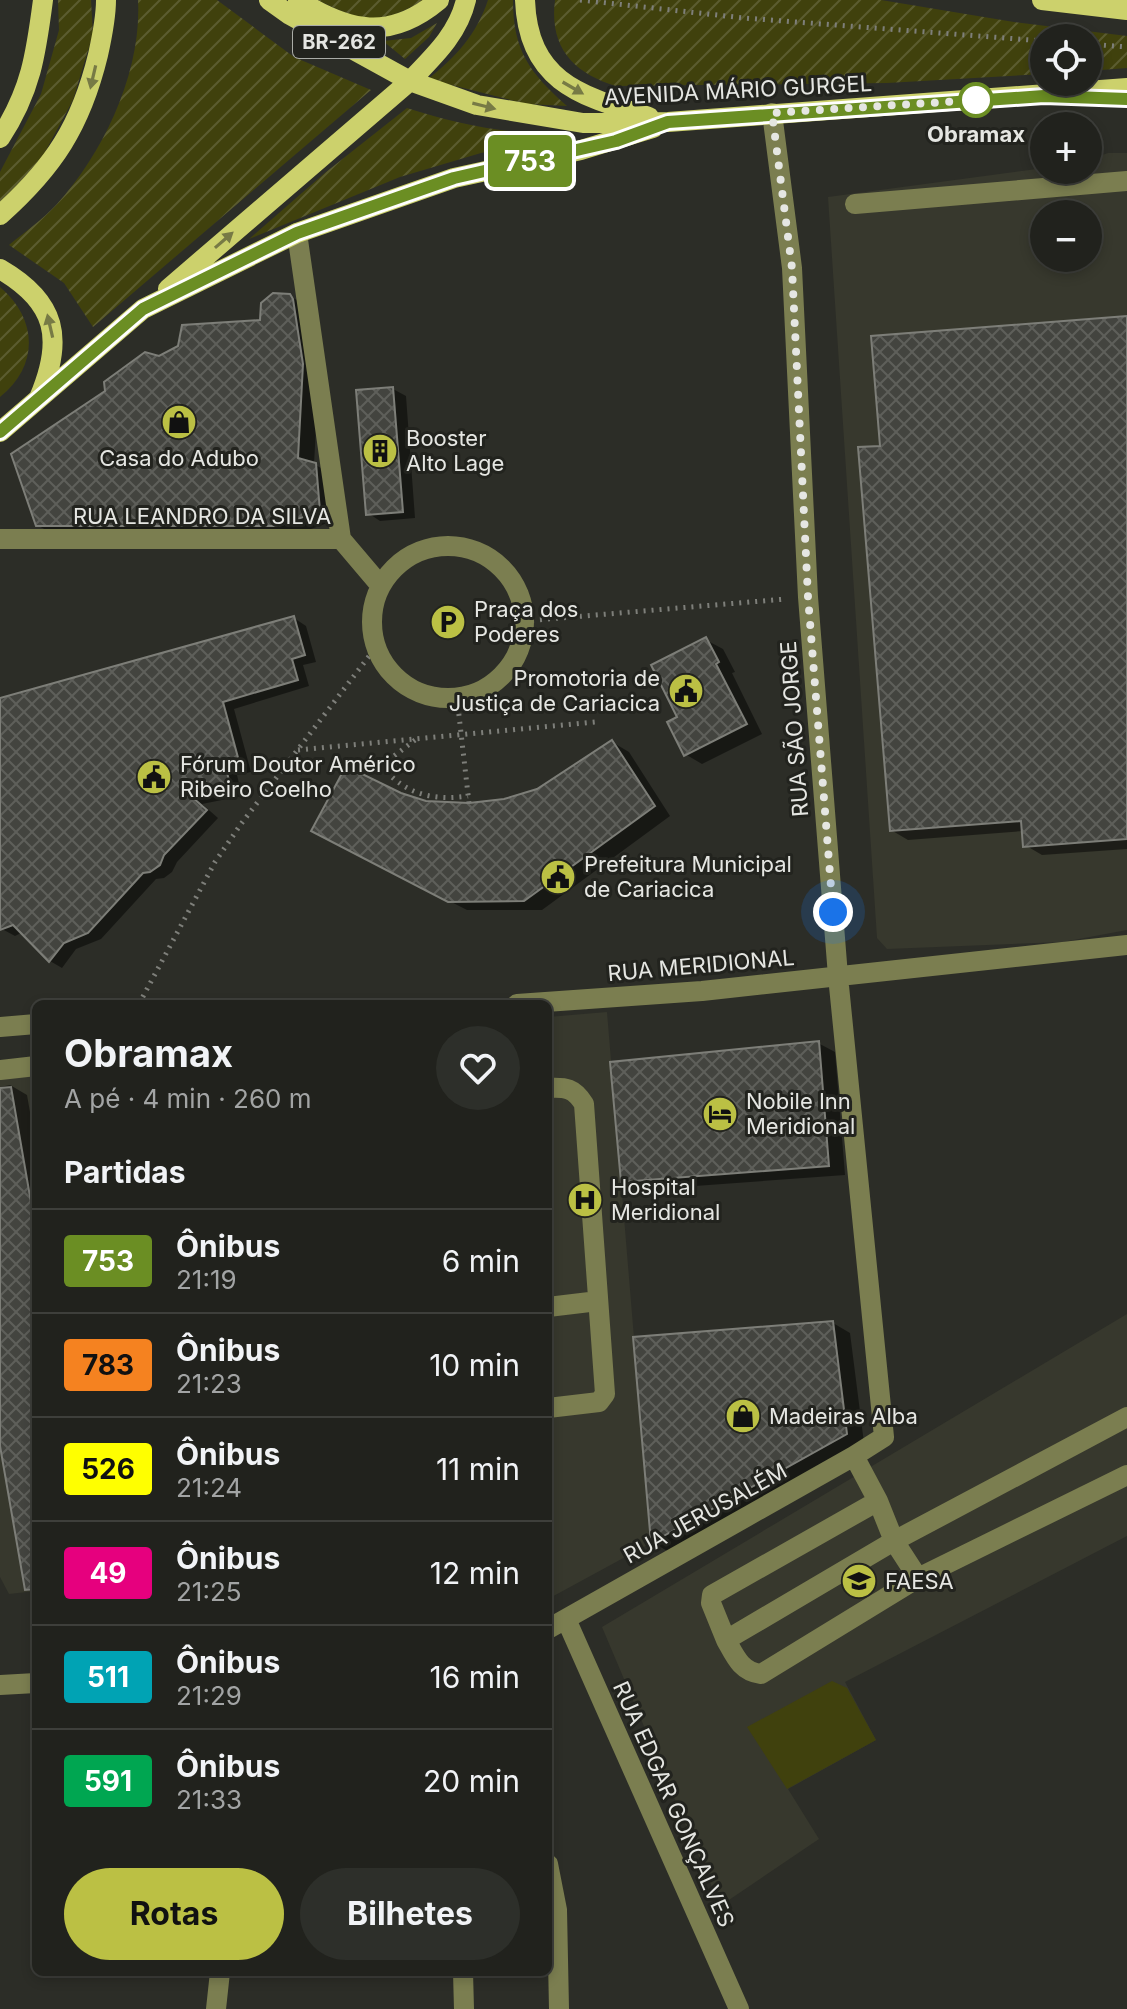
<!DOCTYPE html>
<html lang="pt">
<head>
<meta charset="utf-8">
<style>
	:root { --surface:#21221d; --page:#2d2f2a; --text:#f1f3f6; --muted:#a2a4a4; --line:#3e3f3b; --accent:#bbc044 }
	body { margin:0; font-family:Inter,sans-serif; background:var(--page); color:var(--text); height:100vh; display:flex; flex-direction:column; font-size:30px; white-space:nowrap }
	* { box-sizing:border-box; margin:0 }
	p { font-size:26px; color:var(--muted) }
	.icon { flex:none; width:44px; height:44px; fill:none; stroke:currentColor; stroke-width:2; stroke-linecap:round; stroke-linejoin:round }
	.map { position:relative; flex:1; overflow:hidden }
	.details { position:absolute; left:32px; top:1000px; width:520px; height:976px; display:flex; flex-direction:column; background:var(--surface); border-radius:12px; box-shadow:0 4px 12px #0003,0 0 0 2px var(--line) }
	.details>* { flex:none }
	.badge { padding:0 16px; border-radius:6px; font-size:28px; line-height:52px }
	.controls { position:absolute; left:1030px; top:24px; display:grid; gap:16px }
	.controls a { display:grid; place-items:center; width:72px; height:72px; border-radius:50%; background:var(--surface); box-shadow:0 4px 12px #0003,0 0 0 2px var(--line); font-size:40px }
	.you { position:absolute; width:40px; height:40px; margin:-20px; border:6px solid #fff; border-radius:50%; background:#1a73e8; box-shadow:0 0 0 12px #1a73e833 }
	.map>.badge { position:absolute; translate:-50% -50%; box-shadow:0 0 0 4px #fff }
	h2 { padding:0 32px; font-size:30px; line-height:72px }
	.round { display:grid; place-items:center; flex:none; width:84px; height:84px; border-radius:42px; background:var(--page) }
	.headline { display:flex; align-items:center; justify-content:space-between; height:136px; padding:0 32px }
	h1 { font-size:38px; font-weight:700; line-height:60px }
	.primary-button { display:flex; gap:16px; margin-top:auto; padding:16px 32px }
	.primary-button a { flex:1; height:92px; border-radius:48px; background:var(--accent); color:#111; font-size:32px; font-weight:700; line-height:92px; text-align:center }
	.primary-button a+a { background:var(--page); color:var(--text) }
	ul { padding:0; list-style:none }
	li { display:flex; align-items:center; gap:24px; height:104px; padding:0 32px; border-top:2px solid var(--line) }
	li div { flex:1 }
	li b { display:block; font-size:30px }
	li em { font-style:normal }
	li .badge { min-width:88px; font-weight:700; text-align:center }
	.map>svg:first-child { display:block }
	.built { fill:#37382d; fill-rule:evenodd }
	.park { fill:#40410d }
	.garden { fill:url(#garden-furrows) }
	.shadow { fill:#0007 }
	.building { fill:url(#building-cross-hatch); stroke:#7d7e78; stroke-width:2 }
	.lines { fill:none; stroke-linecap:round; stroke-linejoin:round }
	.path { stroke:#7e7f7a; stroke-width:5; stroke-dasharray:2 6; stroke-linecap:butt }
	.minor { stroke:#7b7e50; stroke-width:20 }
	.major { stroke:#ccd16c; stroke-width:20 }
	.oneway { fill:#777a45 }
	.line-casing { stroke:#fff; stroke-width:18 }
	.line { stroke:#6b8e23; stroke-width:12 }
	.walk { stroke:#e5e6e2; stroke-width:8; stroke-dasharray:0 14.4 }
	.stop-dot { fill:#fff; stroke:#6b8e23; stroke-width:4 }
	.labels { text-anchor:middle; stroke-width:6; stroke-linejoin:round; paint-order:stroke }
	.shield { fill:#22231e; stroke:#aaaca7; stroke-width:2 }
	.shield-label { font-size:20px; font-weight:bold; fill:#e5e6e2 }
	.street-label { font-size:22px; fill:#e5e6e2; stroke:#22231e }
	.stop-label { font-size:22px; font-weight:bold; fill:#e5e6e2; stroke:#22231e }
	.poi-label { font-size:22px; fill:#e5e6e2; stroke:#22231e; text-anchor:start }
</style>
</head>
<body>
<div class="map">
<svg width="1127" height="2009" viewBox="0 0 1127 2009">
	<defs>
		<pattern id="garden-furrows" width="10" height="10" patternUnits="userSpaceOnUse" patternTransform="scale(2)"><rect width="10" height="10" fill="#40410d"/><path d="M-1 1l2-2M0 10L10 0M9 11l2-2" fill="none" stroke="#5b5c30"/></pattern>
		<pattern id="building-cross-hatch" width="8" height="8" patternUnits="userSpaceOnUse" patternTransform="scale(2)"><rect width="8" height="8" fill="#43443f"/><path d="M0 0l8 8M0 8l8-8" fill="none" stroke="#5e5f5a"/></pattern>
	</defs>
	<rect width="100%" height="100%" fill="#2c2d27"/>
	<path class="built" d="M1108,153h19v777l-64,12 -176,7 -10,-11 -49,-741 216,-29 44,2v-10zM1044,214h44v44h-44z
		M607,1012l44,531 -103,56v-582z
		M36,1059v532l-27,3 -9,-17v-515z
		M1127,1314v222l-282,146 31,58 -88,49 31,50 -99,67 -118,-279z"/>
	<path class="park" d="M832,1681l15,7 29,52 -89,49 -40,-62z"/>
	<path class="garden" d="M58,0h33l2,34 -20,66 -35,65 -38,44v-37l41,-78 18,-64z
		M138,0h79l77,57 77,33 -278,237 -29,-44 -55,-38c16,-13 34,-26 48,-41 47,-52 85,-133 81,-204z
		M317,0h107c-48,27 -59,22 -107,0z
		M488,0h25c0,51 17,73 54,106l-40,-2 -99,-25c27,-21 49,-45 60,-79z
		M555,0h326l133,22 113,14v32l-39,3v-33h-44v36l-157,9 -271,3c-43,-13 -67,-39 -61,-86z
		M437,23l-8,14 -24,22 -22,-18 28,-3z
		M407,108c52,17 102,26 157,27l-83,18 -81,24 -151,62 77,-67z
		M0,287c38,32 39,79 0,110z"/>
	<path class="shadow" d="M290,296l17,10 12,68 -5,90 19,11 3,45 -39,14 -242,1 -18,-10 122,-167 103,-36z
		M1127,318v531l-85,6 -17,-10 -1,-14 -116,9 -17,-10 -9,-382z
		M393,389l13,7 9,122 -35,3 -12,-8z
		M294,618l12,8 10,36 -13,3 6,21 -75,23 17,63 -14,3 5,21 -40,8 16,14 -41,44 -5,10 -8,6 -8,1 -55,60 -25,10 -14,19 -12,-7 -27,-29 -8,4 -13,-7 -2,-12v-215z
		M706,640l17,9 12,23 -3,1 30,61 -60,30 -17,-10z
		M612,742l17,10 41,64 -128,94h-75l-137,-70 70,-45 26,8 26,3 52,-5 33,-10z
		M818,1043l17,9 10,123 -205,15 -17,-10z
		M10,1085l17,10 9,51v427l-36,-139v-347z
		M833,1323l17,10 14,110 -195,109 -17,-10z"/>
	<path class="building" d="M273,293l17,1 3,5 10,65 -5,94 18,5 4,48 -42,15h-242l-25,-72 94,-63 -1,-9 41,-30 14,4 19,-10 4,-21 78,-5 1,-17z
		M1127,316v523l-104,8 -2,-26 -131,10 -32,-384 22,-1 -9,-110z
		M393,387l10,125 -37,3 -10,-125z
		M294,616l11,39 -13,4 6,21 -75,22 17,63 -14,3 5,21 -39,8 15,13 -43,45 -4,10 -10,7 -7,1 -55,60 -24,10 -15,19 -36,-37 -13,5v-232z
		M706,637l13,25 -3,2 31,60 -63,32 -17,-34 10,-5 -26,-52z
		M612,740l43,66 -131,95 -76,1 -137,-71 35,-65 55,27 25,8 43,2 35,-4 33,-10z
		M819,1041l10,125 -208,16 -11,-120z
		M11,1087l25,144v358l-11,1 -25,-144v-358z
		M833,1321l14,113 -196,109 -18,-206z"/>
	<g class="lines">
		<path class="path" d="M580,0l164,18 300,23
			M1088,44l39,3
			M524,621l262,-22
			M457,698l12,105
			M415,740l-21,16 -2,21c22,20 48,23 76,19
			M298,750l297,-28
			M139,1004l76,-142 26,-38 135,-177"/>
		<path class="minor" d="M855,204l272,-23
			M297,233l44,306
			M0,539h341l39,46
			M372 622a76 76 0 1 1 152 0a76 76 0 1 1-152 0Z
			M517,1004l185,-13 425,-46
			M0,1027l36,-3
			M0,1070l36,-4
			M548,1088c18,-1 26,0 36,16l21,290 -6,8 -51,6
			M548,1307l50,-6
			M854,1456l24,45 16,40 24,37 -157,96c-20,-2 -26,-18 -35,-34l168,-99 233,-124
			M918,1578l209,-103
			M566,1619l173,390
			M548,1629l306,-173 30,-19 -46,-461 -30,-379 -16,-329 -20,-155
			M726,1640l-15,-37 1,-8 166,-94
			M0,1685l36,-2
			M548,1864l9,46 2,99
			M463,1972l1,37
			M216,2009l4,-37"/>
		<path class="major" d="M269,0l21,15 120,66 67,24 106,18 85,-1 459,-34
			M298,0c51,32 92,41 141,0
			M525,0c3,83 57,96 124,117
			M1042,0l85,10
			M0,138c31,-47 36,-84 43,-138
			M0,215c54,-48 81,-90 98,-160 4,-18 8,-37 8,-55
			M0,269c57,33 64,70 39,129
			M168,289l242,-208c24,-25 48,-47 56,-81
			M0,432l143,-123 154,-76 157,-55 127,-28 72,-22"/>
	</g>
	<defs><path id="oneway-solid" d="M-6-.8H1V-3.2L6.5 0L1 3.2V.8H-6Z" transform="scale(2)"/></defs>
	<g class="oneway">
		<use href="#oneway-solid" transform="translate(93 77) rotate(103)"/>
		<use href="#oneway-solid" transform="translate(573 88) rotate(30)"/>
		<use href="#oneway-solid" transform="translate(484 106) rotate(14)"/>
		<use href="#oneway-solid" transform="translate(224 240) rotate(-41)"/>
		<use href="#oneway-solid" transform="translate(50 326) rotate(-103)"/>
	</g>
	<g class="lines">
		<defs>
			<path id="line" d="M0,432l143,-123 154,-76 157,-55 162,-37 52,-19 376,-26 83,3"/>
		</defs>
		<use href="#line" class="line-casing"/>
		<use href="#line" class="line"/>
		<path class="walk" d="M833,912l-25,-315 -16,-329 -20,-155 204,-13"/>
	</g>
	<defs>
		<symbol id="shop-disc" viewBox="-11 -11 22 22"><circle r="9.5" fill="#bbc044" stroke="#22231e"/><path d="M-5-2.5h2.3a2.7 3.5 0 0 1 5.4 0H5L5.5 6h-11ZM-1.5-2.5h3a1.5 2.3 0 0 0-3 0Z" fill="#111"/></symbol>
		<symbol id="building-disc" viewBox="-11 -11 22 22"><circle r="9.5" fill="#bbc044" stroke="#22231e"/><path d="M-4-6H4V6H1V3H-1V6H-4ZM-2.5-4.3h1.7v1.8h-1.7ZM.8-4.3h1.7v1.8H.8ZM-2.5-1h1.7V.8h-1.7ZM.8-1h1.7V.8H.8Z" fill="#111"/></symbol>
		<symbol id="parking-disc" viewBox="-11 -11 22 22"><circle r="9.5" fill="#bbc044" stroke="#22231e"/><path d="M-3.5-5.5H1a3.5 3.5 0 0 1 0 7H-1V5.5H-3.5ZM-1-3.4V-.6H.8a1.4 1.4 0 0 0 0-2.8Z" fill="#111"/></symbol>
		<symbol id="civic-disc" viewBox="-11 -11 22 22"><circle r="9.5" fill="#bbc044" stroke="#22231e"/><path d="M-.6-6.5H3V-4.5H.6V-3L4-1V1h2V6H-6V1h2V-1L-.6-3ZM-1.2 2.5V6h2.4V2.5Z" fill="#111"/></symbol>
		<symbol id="hotel-disc" viewBox="-11 -11 22 22"><circle r="9.5" fill="#bbc044" stroke="#22231e"/><path d="M-6-4.5h1.5V1H6V5H4.5V3h-9V5H-6ZM-4 0a1.8 1.8 0 1 1 3.6 0ZM.5 0V-2.5h3Q6-2.5 6 0Z" fill="#111"/></symbol>
		<symbol id="hospital-disc" viewBox="-11 -11 22 22"><circle r="9.5" fill="#bbc044" stroke="#22231e"/><path d="M-5-5h3v3.5h4V-5h3V5h-3V1.5h-4V5h-3Z" fill="#111"/></symbol>
		<symbol id="university-disc" viewBox="-11 -11 22 22"><circle r="9.5" fill="#bbc044" stroke="#22231e"/><path d="M0-5L7-2L0 1L-7-2ZM-4 1L0 2.5L4 1V4Q0 6-4 4Z" fill="#111"/></symbol>
	</defs>
	<g fill-rule="evenodd">
		<use href="#shop-disc" x="159" y="402" width="40" height="40"/>
		<use href="#building-disc" x="360" y="431" width="40" height="40"/>
		<use href="#parking-disc" x="428" y="602" width="40" height="40"/>
		<use href="#civic-disc" x="666" y="671" width="40" height="40"/>
		<use href="#civic-disc" x="134" y="757" width="40" height="40"/>
		<use href="#civic-disc" x="538" y="857" width="40" height="40"/>
		<use href="#hotel-disc" x="700" y="1094" width="40" height="40"/>
		<use href="#hospital-disc" x="565" y="1180" width="40" height="40"/>
		<use href="#shop-disc" x="723" y="1396" width="40" height="40"/>
		<use href="#university-disc" x="839" y="1561" width="40" height="40"/>
	</g>
	<circle class="stop-dot" cx="976" cy="100" r="16"/>
	<g class="labels">
		<rect class="shield" x="293" y="26" width="92" height="32" rx="6"/>
		<g class="shield-label">
			<text x="339" y="49">BR-262</text>
		</g>
		<g class="street-label">
			<text transform="translate(738 90) rotate(-3)" y="8">AVENIDA MÁRIO GURGEL</text>
			<text x="202" y="524">RUA LEANDRO DA SILVA</text>
			<text transform="translate(794 729) rotate(-94)" y="8">RUA SÃO JORGE</text>
			<text transform="translate(701 965) rotate(-5)" y="8">RUA MERIDIONAL</text>
			<text transform="translate(705 1513) rotate(-29)" y="8">RUA JERUSALÉM</text>
			<text transform="translate(674 1804) rotate(66)" y="8">RUA EDGAR GONÇALVES</text>
		</g>
		<g class="stop-label">
			<text x="976" y="142">Obramax</text>
		</g>
		<g class="poi-label">
			<text x="406" y="446">Booster<tspan x="406" dy="25">Alto Lage</tspan></text>
			<text x="179" y="466" text-anchor="middle">Casa do Adubo</text>
			<text x="474" y="617">Praça dos<tspan x="474" dy="25">Poderes</tspan></text>
			<text x="660" y="686" text-anchor="end">Promotoria de<tspan x="660" dy="25">Justiça de Cariacica</tspan></text>
			<text x="180" y="772">Fórum Doutor Américo<tspan x="180" dy="25">Ribeiro Coelho</tspan></text>
			<text x="584" y="872">Prefeitura Municipal<tspan x="584" dy="25">de Cariacica</tspan></text>
			<text x="746" y="1109">Nobile Inn<tspan x="746" dy="25">Meridional</tspan></text>
			<text x="611" y="1195">Hospital<tspan x="611" dy="25">Meridional</tspan></text>
			<text x="769" y="1424">Madeiras Alba</text>
			<text x="885" y="1589">FAESA</text>
		</g>
	</g>
</svg>
<div class="controls">
<a><svg class="icon" aria-label="locate" viewBox="0 0 24 24"><circle cx="12" cy="12" r="6"/><path d="M12 2v4M12 18v4M2 12h4M18 12h4"/></svg></a>
<a>+</a>
<a>−</a>
</div>
<div class="you" style="left:833px;top:912px"></div>
<b class="badge" style="left:530px;top:161px;background:#6b8e23;color:#fff">753</b>
<section class="details">
<div class="headline"><div><h1>Obramax</h1><p>A pé · 4 min · 260 m</p></div><a class="round"><svg class="icon" aria-label="heart" viewBox="0 0 24 24"><path d="M12 20l-8-8c-3-5 5-10 8-4 3-6 11-1 8 4z"/></svg></a></div>
<h2>Partidas</h2>
<ul>
<li><span class="badge" style="background:#6b8e23;color:#fff">753</span><div><b>Ônibus</b><p>21:19</p></div><em>6 min</em></li>
<li><span class="badge" style="background:#f58220;color:#111">783</span><div><b>Ônibus</b><p>21:23</p></div><em>10 min</em></li>
<li><span class="badge" style="background:#ff0;color:#111">526</span><div><b>Ônibus</b><p>21:24</p></div><em>11 min</em></li>
<li><span class="badge" style="background:#e6007e;color:#fff">49</span><div><b>Ônibus</b><p>21:25</p></div><em>12 min</em></li>
<li><span class="badge" style="background:#00a3b4;color:#fff">511</span><div><b>Ônibus</b><p>21:29</p></div><em>16 min</em></li>
<li><span class="badge" style="background:#00a651;color:#fff">591</span><div><b>Ônibus</b><p>21:33</p></div><em>20 min</em></li>
</ul>
<div class="primary-button"><a>Rotas</a><a>Bilhetes</a></div>
</section>
</div>
</body>
</html>
